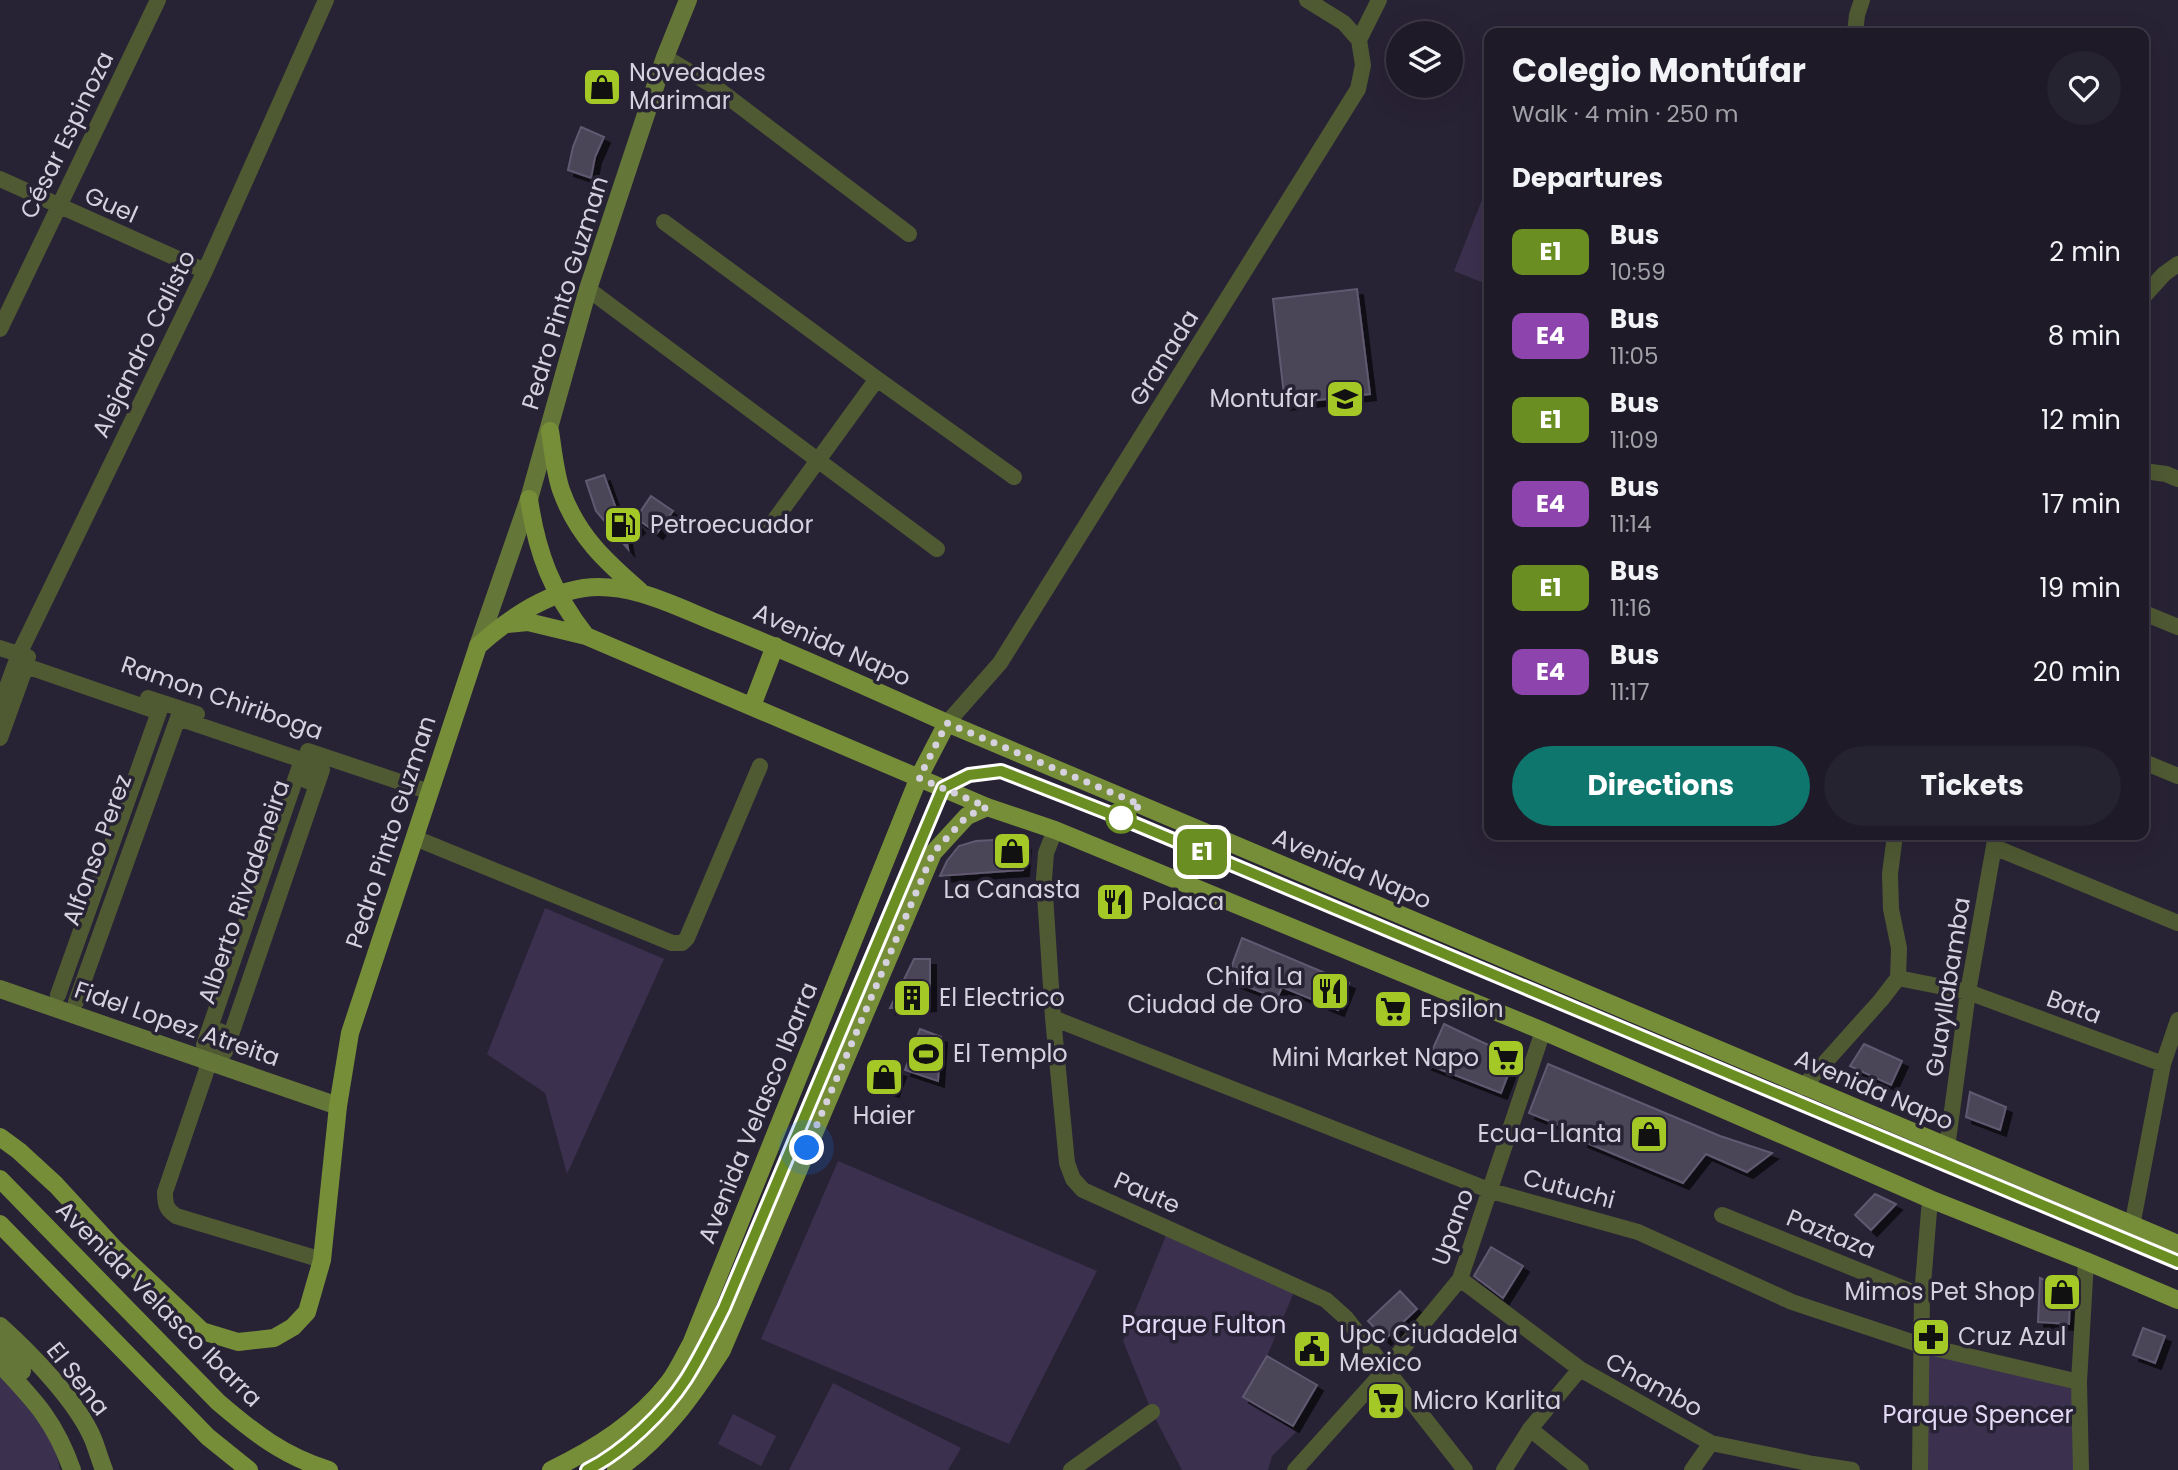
<!DOCTYPE html>
<html lang="en">
<head>
<meta charset="utf-8">
<style>
	:root { --surface:#1e1a28; --page:#262330; --text:#f1f3f6; --muted:#a1a1a8; --line:#3c3845; --accent:#0f766e }
	body { margin:0; font-family:Poppins,sans-serif; background:var(--page); color:var(--text); height:100vh; display:flex; flex-direction:column; font-size:26px; white-space:nowrap }
	* { box-sizing:border-box; margin:0 }
	p { font-size:23px; color:var(--muted) }
	.icon { flex:none; width:38px; height:38px; fill:none; stroke:currentColor; stroke-width:2; stroke-linecap:round; stroke-linejoin:round }
	.map { position:relative; flex:1; overflow:hidden }
	.drawer { position:absolute; left:1484px; top:28px; width:665px; height:812px; display:flex; flex-direction:column; background:var(--surface); border-radius:14px; box-shadow:0 7px 28px #0002,0 0 0 2px var(--line) }
	.drawer>* { flex:none }
	.badge { padding:0 14px; border-radius:10px; font-size:24px; line-height:46px }
	.controls { position:absolute; left:1386px; top:21px; display:grid; gap:14px }
	.controls a { display:grid; place-items:center; width:77px; height:77px; border-radius:50%; background:var(--surface); box-shadow:0 7px 28px #0002,0 0 0 2px var(--line); font-size:35px }
	.you { position:absolute; width:35px; height:35px; margin:-18px; border:5px solid #fff; border-radius:50%; background:#1a73e8; box-shadow:0 0 0 10px #1a73e833 }
	.map>.badge { position:absolute; translate:-50% -50%; box-shadow:0 0 0 4px #fff }
	h2 { padding:0 28px; font-size:26px; line-height:63px }
	.round { display:grid; place-items:center; flex:none; width:74px; height:74px; border-radius:37px; background:var(--page) }
	.headline { display:flex; align-items:center; justify-content:space-between; height:119px; padding:0 28px }
	h1 { font-size:33px; font-weight:700; line-height:52px }
	.button { display:flex; gap:14px; margin-top:auto; padding:14px 28px }
	.button a { flex:1; height:80px; border-radius:42px; background:var(--accent); color:#fff; font-size:28px; font-weight:700; line-height:80px; text-align:center }
	.button a+a { background:var(--page); color:var(--text) }
	ul { padding:0; list-style:none }
	li { display:flex; align-items:center; gap:21px; height:84px; padding:0 28px }
	li div { flex:1 }
	li b { display:block; font-size:26px }
	li em { font-style:normal }
	li .badge { min-width:77px; font-weight:700; text-align:center }
	.map>svg:first-child { display:block }
	.green { fill:#3b314f }
	.building { fill:#4b4459; stroke:#615a71; stroke-width:2; filter:url(#shadow) }
	.lines { fill:none; stroke-linecap:round; stroke-linejoin:round }
	.street { stroke:#4f5a33; stroke-width:16 }
	.secondary { stroke:#657738; stroke-width:18 }
	.primary { stroke:#778e39; stroke-width:18 }
	.line-casing { stroke:#fff; stroke-width:16 }
	.line { stroke:#6b8e23; stroke-width:10 }
	.walk { stroke:#d5d1de; stroke-width:7; stroke-dasharray:0 12.6 }
	.stop-dot { fill:#fff; stroke:#6b8e23; stroke-width:3.5 }
	.labels { text-anchor:middle; stroke-width:7; stroke-linejoin:round; paint-order:stroke }
	.poi-label { font-size:24px; fill:#d5d1de; stroke:#282235; text-anchor:start }
	.street-label { font-size:24px; fill:#d5d1de; stroke:#282235 }
	.park-label { font-size:24px; fill:#e3daf8; stroke:#282235 }
</style>
</head>
<body>
<div class="map">
<svg width="2178" height="1470" viewBox="0 0 2178 1470">
	<defs>
		<filter id="shadow"><feDropShadow dx="6" dy="6" stdDeviation="0" flood-color="#0009"/></filter>
	</defs>
	<rect width="100%" height="100%" fill="#282235"/>
	<path class="green" d="M1489,182v103l-35,-14z
		M545,908l119,51 -97,215 -22,-81 -58,-39z
		M838,1161l259,110 -88,173 -248,-105z
		M1169,1228l128,57 -30,71 -24,41 53,35 -24,24 -4,14h-86l-30,-58 -29,-71z
		M1921,1345l158,37 2,88h-161z
		M0,1351l50,72 10,47h-60z
		M833,1383l128,65 -13,22h-159z
		M733,1414l43,22 -15,30 -43,-22z"/>
	<path class="building" d="M581,127l23,10 -9,20 -4,21 -23,-8 5,-23z
		M1357,289l13,105 -85,10 -12,-105z
		M604,475l14,39 7,-6 14,19 -13,11 2,11 -32,-38 -10,-30z
		M651,496l22,15 -16,22 -21,-15z
		M1012,839l13,5 -2,26 -83,6 7,-15 12,-15 17,-5z
		M1242,938l107,45 -11,27 -56,-23 -5,11 -50,-19z
		M914,959h16v46l-40,3z
		M1444,1024l42,20 30,10 -15,39 -75,-29z
		M920,1029l21,8 -3,44 -33,-11z
		M1864,1044l38,17 -11,24 -41,-19z
		M876,1062l24,9 -7,20 -24,-9z
		M1548,1064l172,72 52,17 -25,19 -41,-18 -23,29 -101,-42 2,-6 -55,-22z
		M1970,1092l36,15 -6,23 -34,-13z
		M1875,1194l21,10 -25,26 -16,-15z
		M1491,1247l32,19 -20,32 -29,-22z
		M2040,1278l27,12 3,7 -1,27 -31,-2z
		M1400,1291l17,18 -32,30 -17,-18z
		M2143,1328l22,8 -10,27 -22,-8z
		M1267,1356l50,29 -24,41 -50,-29z"/>
	<g class="lines">
		<path class="street" d="M1307,0l37,23 15,17
			M1855,33l2,-18 5,-15
			M665,57l50,30 194,147
			M0,179l205,92
			M664,222l213,157 137,98
			M588,289l349,260
			M2144,296l20,-22 14,-10
			M0,329l158,-329
			M2144,471l22,3 12,5
			M771,525l106,-146
			M2144,613l34,14
			M0,648l28,9
			M148,698l49,16
			M0,706l19,-52 186,-383 121,-271
			M947,723l53,-60 358,-574 5,-24 -4,-25 20,-40
			M0,738l26,-72 133,46 -101,283
			M308,751l122,41
			M2144,762l34,14
			M307,781l9,-27
			M1055,830l-9,23 -2,26 9,139 14,145 6,16 10,11 243,110 20,18 119,152
			M1895,835l-5,39 1,35 8,39 -1,30
			M415,838l257,105h10l5,-5 73,-172
			M1994,847l184,76
			M1898,978l70,14 195,72
			M76,1002l102,-284 124,42 -98,285
			M1053,1018l438,173 147,41 154,70 129,43 158,37
			M220,1031l-55,161c0,12 1,17 11,24l146,44
			M225,1052l97,-282
			M1803,1087l78,-87 17,-22
			M1947,1148l21,-156 28,-157
			M1722,1215l200,81
			M2132,1226l31,-162 15,-44
			M1460,1279l120,90 131,74 102,21 39,6
			M1530,1429l51,41
			M1071,1470l81,-58
			M1295,1470l90,-100 75,-91 83,-248
			M1504,1470l26,-41 50,-60
			M1692,1470l19,-27
			M1920,1470l2,-174 8,-97
			M2081,1470l-2,-88 7,-121"/>
		<path class="secondary" d="M478,646l51,-147 59,-210 77,-232 23,-57
			M0,989l338,117
			M0,1326c31,28 77,75 93,113 4,10 7,21 11,31
			M0,1346l22,25
			M0,1364c34,36 55,57 72,106"/>
		<path class="primary" d="M550,431c3,19 5,41 11,59 16,45 44,71 79,101
			M529,499c8,55 23,93 57,137
			M507,624l21,-2 58,14 401,171 68,23 488,201 387,168 156,62 92,39
			M752,706l23,-60
			M0,1137l19,14 37,34 59,64 87,82 36,11 36,-4 19,-11 14,-15 15,-52 16,-154 12,-73 128,-387c30,-27 66,-52 106,-58 47,-6 91,18 133,35 78,31 154,66 230,100l1231,521
			M0,1179l218,223c35,30 65,54 111,68
			M0,1224l208,213 41,33
			M551,1470c45,-22 87,-48 118,-88 9,-12 15,-26 22,-38l228,-567 28,-54
			M616,1470c46,-30 77,-75 106,-120l211,-497 34,-37 20,-9"/>
	</g>
	<g class="lines">
		<defs>
			<path id="line" d="M587,1470c36,-18 77,-57 99,-91 14,-22 26,-47 38,-71l219,-520 26,-13 32,-4 120,47 1057,444"/>
		</defs>
		<use href="#line" class="line-casing"/>
		<use href="#line" class="line"/>
		<path class="walk" d="M807,1148l126,-295 34,-37 20,-9 -68,-29 28,-55 194,82 -20,13"/>
	</g>
	<defs>
		<symbol id="shop-square" viewBox="-11 -11 22 22"><rect x="-9" y="-9" width="18" height="18" rx="4" fill="#a4c826" stroke="#282235"/><path d="M-5-2.5h2.3a2.7 3.5 0 0 1 5.4 0H5L5.5 6h-11ZM-1.5-2.5h3a1.5 2.3 0 0 0-3 0Z" fill="#111"/></symbol>
		<symbol id="university-square" viewBox="-11 -11 22 22"><rect x="-9" y="-9" width="18" height="18" rx="4" fill="#a4c826" stroke="#282235"/><path d="M0-5L7-2L0 1L-7-2ZM-4 1L0 2.5L4 1V4Q0 6-4 4Z" fill="#111"/></symbol>
		<symbol id="fuel-square" viewBox="-11 -11 22 22"><rect x="-9" y="-9" width="18" height="18" rx="4" fill="#a4c826" stroke="#282235"/><path d="M-5.5-6h7V0h2V4h1.3V-2.5L3-4.5l.8-.8L6-3V5H2.5V1h-1V6h-7ZM-4.2-4.7v3.2H.2V-4.7Z" fill="#111"/></symbol>
		<symbol id="restaurant-square" viewBox="-11 -11 22 22"><rect x="-9" y="-9" width="18" height="18" rx="4" fill="#a4c826" stroke="#282235"/><path d="M-5-6h1v4h1v-4h1v4h1v-4h1v5L-1.5 .5V6h-2V.5L-5-1ZM5-6V6H3V1.5H1.5Q1.5-4 5-6Z" fill="#111"/></symbol>
		<symbol id="building-square" viewBox="-11 -11 22 22"><rect x="-9" y="-9" width="18" height="18" rx="4" fill="#a4c826" stroke="#282235"/><path d="M-4-6H4V6H1V3H-1V6H-4ZM-2.5-4.3h1.7v1.8h-1.7ZM.8-4.3h1.7v1.8H.8ZM-2.5-1h1.7V.8h-1.7ZM.8-1h1.7V.8H.8Z" fill="#111"/></symbol>
		<symbol id="supermarket-square" viewBox="-11 -11 22 22"><rect x="-9" y="-9" width="18" height="18" rx="4" fill="#a4c826" stroke="#282235"/><path d="M-6-5.5h2.5l.6 2H6L4.5 2H-2.5L-4.4-4H-6ZM-1.5 3.2a1.3 1.3 0 1 0 .1 0ZM3 3.2a1.3 1.3 0 1 0 .1 0Z" fill="#111"/></symbol>
		<symbol id="stadium-square" viewBox="-11 -11 22 22"><rect x="-9" y="-9" width="18" height="18" rx="4" fill="#a4c826" stroke="#282235"/><path d="M0-5a6.5 5 0 1 0 0 10a6.5 5 0 1 0 0-10ZM-3.5-1.8h7v3.6h-7Z" fill="#111"/></symbol>
		<symbol id="pharmacy-square" viewBox="-11 -11 22 22"><rect x="-9" y="-9" width="18" height="18" rx="4" fill="#a4c826" stroke="#282235"/><path d="M-2-6h4v4h4v4h-4v4h-4v-4h-4v-4h4Z" fill="#111"/></symbol>
		<symbol id="civic-square" viewBox="-11 -11 22 22"><rect x="-9" y="-9" width="18" height="18" rx="4" fill="#a4c826" stroke="#282235"/><path d="M-.6-6.5H3V-4.5H.6V-3L4-1V1h2V6H-6V1h2V-1L-.6-3ZM-1.2 2.5V6h2.4V2.5Z" fill="#111"/></symbol>
	</defs>
	<g fill-rule="evenodd">
		<use href="#shop-square" x="580" y="65" width="44" height="44"/>
		<use href="#university-square" x="1323" y="377" width="44" height="44"/>
		<use href="#fuel-square" x="601" y="503" width="44" height="44"/>
		<use href="#shop-square" x="990" y="829" width="44" height="44"/>
		<use href="#restaurant-square" x="1093" y="880" width="44" height="44"/>
		<use href="#restaurant-square" x="1308" y="969" width="44" height="44"/>
		<use href="#building-square" x="890" y="976" width="44" height="44"/>
		<use href="#supermarket-square" x="1371" y="987" width="44" height="44"/>
		<use href="#stadium-square" x="904" y="1032" width="44" height="44"/>
		<use href="#supermarket-square" x="1484" y="1036" width="44" height="44"/>
		<use href="#shop-square" x="862" y="1055" width="44" height="44"/>
		<use href="#shop-square" x="1627" y="1112" width="44" height="44"/>
		<use href="#shop-square" x="2040" y="1270" width="44" height="44"/>
		<use href="#pharmacy-square" x="1909" y="1315" width="44" height="44"/>
		<use href="#civic-square" x="1290" y="1327" width="44" height="44"/>
		<use href="#supermarket-square" x="1364" y="1379" width="44" height="44"/>
	</g>
	<circle class="stop-dot" cx="1121" cy="818" r="14"/>
	<g class="labels">
		<g class="poi-label">
			<text x="629" y="81">Novedades<tspan x="629" dy="28">Marimar</tspan></text>
			<text x="1318" y="407" text-anchor="end">Montufar</text>
			<text x="650" y="533">Petroecuador</text>
			<text x="1012" y="898" text-anchor="middle">La Canasta</text>
			<text x="1142" y="910">Polaca</text>
			<text x="1303" y="985" text-anchor="end">Chifa La<tspan x="1303" dy="28">Ciudad de Oro</tspan></text>
			<text x="939" y="1006">El Electrico</text>
			<text x="1420" y="1017">Epsilon</text>
			<text x="953" y="1062">El Templo</text>
			<text x="1479" y="1066" text-anchor="end">Mini Market Napo</text>
			<text x="884" y="1124" text-anchor="middle">Haier</text>
			<text x="1622" y="1142" text-anchor="end">Ecua-Llanta</text>
			<text x="2035" y="1300" text-anchor="end">Mimos Pet Shop</text>
			<text x="1339" y="1343">Upc Ciudadela<tspan x="1339" dy="28">Mexico</tspan></text>
			<text x="1958" y="1345">Cruz Azul</text>
			<text x="1413" y="1409">Micro Karlita</text>
		</g>
		<g class="street-label">
			<text transform="translate(67 135) rotate(-64)" y="8">César Espinoza</text>
			<text transform="translate(111 205) rotate(24)" y="8">Guel</text>
			<text transform="translate(565 293) rotate(-73)" y="8">Pedro Pinto Guzman</text>
			<text transform="translate(144 344) rotate(-64)" y="8">Alejandro Calisto</text>
			<text transform="translate(1164 358) rotate(-58)" y="8">Granada</text>
			<text transform="translate(832 645) rotate(24)" y="8">Avenida Napo</text>
			<text transform="translate(222 698) rotate(19)" y="8">Ramon Chiriboga</text>
			<text transform="translate(391 832) rotate(-72)" y="8">Pedro Pinto Guzman</text>
			<text transform="translate(97 850) rotate(-70)" y="8">Alfonso Perez</text>
			<text transform="translate(1352 869) rotate(23)" y="8">Avenida Napo</text>
			<text transform="translate(244 892) rotate(-71)" y="8">Alberto Rivadeneira</text>
			<text transform="translate(1948 987) rotate(-81)" y="8">Guayllabamba</text>
			<text transform="translate(2074 1007) rotate(20)" y="8">Bata</text>
			<text transform="translate(177 1024) rotate(19)" y="8">Fidel Lopez Atreita</text>
			<text transform="translate(1874 1090) rotate(23)" y="8">Avenida Napo</text>
			<text transform="translate(758 1113) rotate(-68)" y="8">Avenida Velasco Ibarra</text>
			<text transform="translate(1569 1189) rotate(15)" y="8">Cutuchi</text>
			<text transform="translate(1147 1193) rotate(24)" y="8">Paute</text>
			<text transform="translate(1453 1227) rotate(-70)" y="8">Upano</text>
			<text transform="translate(1831 1234) rotate(22)" y="8">Paztaza</text>
			<text transform="translate(159 1304) rotate(45)" y="8">Avenida Velasco Ibarra</text>
			<text transform="translate(78 1379) rotate(52)" y="8">El Sena</text>
			<text transform="translate(1654 1385) rotate(29)" y="8">Chambo</text>
		</g>
		<g class="park-label">
			<text x="1204" y="1333">Parque Fulton</text>
			<text x="1978" y="1423">Parque Spencer</text>
		</g>
	</g>
</svg>
<div class="controls">
<a><svg class="icon" aria-label="layers" viewBox="0 0 24 24"><path d="M12 4l9 5-9 5-9-5zM3 14l9 5 9-5"/></svg></a>
</div>
<div class="you" style="left:807px;top:1148px"></div>
<b class="badge" style="left:1202px;top:852px;background:#6b8e23;color:#fff">E1</b>
<section class="drawer">
<div class="headline"><div><h1>Colegio Montúfar</h1><p>Walk · 4 min · 250 m</p></div><a class="round"><svg class="icon" aria-label="heart" viewBox="0 0 24 24"><path d="M12 20l-8-8c-3-5 5-10 8-4 3-6 11-1 8 4z"/></svg></a></div>
<h2>Departures</h2>
<ul>
<li><span class="badge" style="background:#6b8e23;color:#fff">E1</span><div><b>Bus</b><p>10:59</p></div><em>2 min</em></li>
<li><span class="badge" style="background:#8e44ad;color:#fff">E4</span><div><b>Bus</b><p>11:05</p></div><em>8 min</em></li>
<li><span class="badge" style="background:#6b8e23;color:#fff">E1</span><div><b>Bus</b><p>11:09</p></div><em>12 min</em></li>
<li><span class="badge" style="background:#8e44ad;color:#fff">E4</span><div><b>Bus</b><p>11:14</p></div><em>17 min</em></li>
<li><span class="badge" style="background:#6b8e23;color:#fff">E1</span><div><b>Bus</b><p>11:16</p></div><em>19 min</em></li>
<li><span class="badge" style="background:#8e44ad;color:#fff">E4</span><div><b>Bus</b><p>11:17</p></div><em>20 min</em></li>
</ul>
<div class="button"><a>Directions</a><a>Tickets</a></div>
</section>
</div>
</body>
</html>
